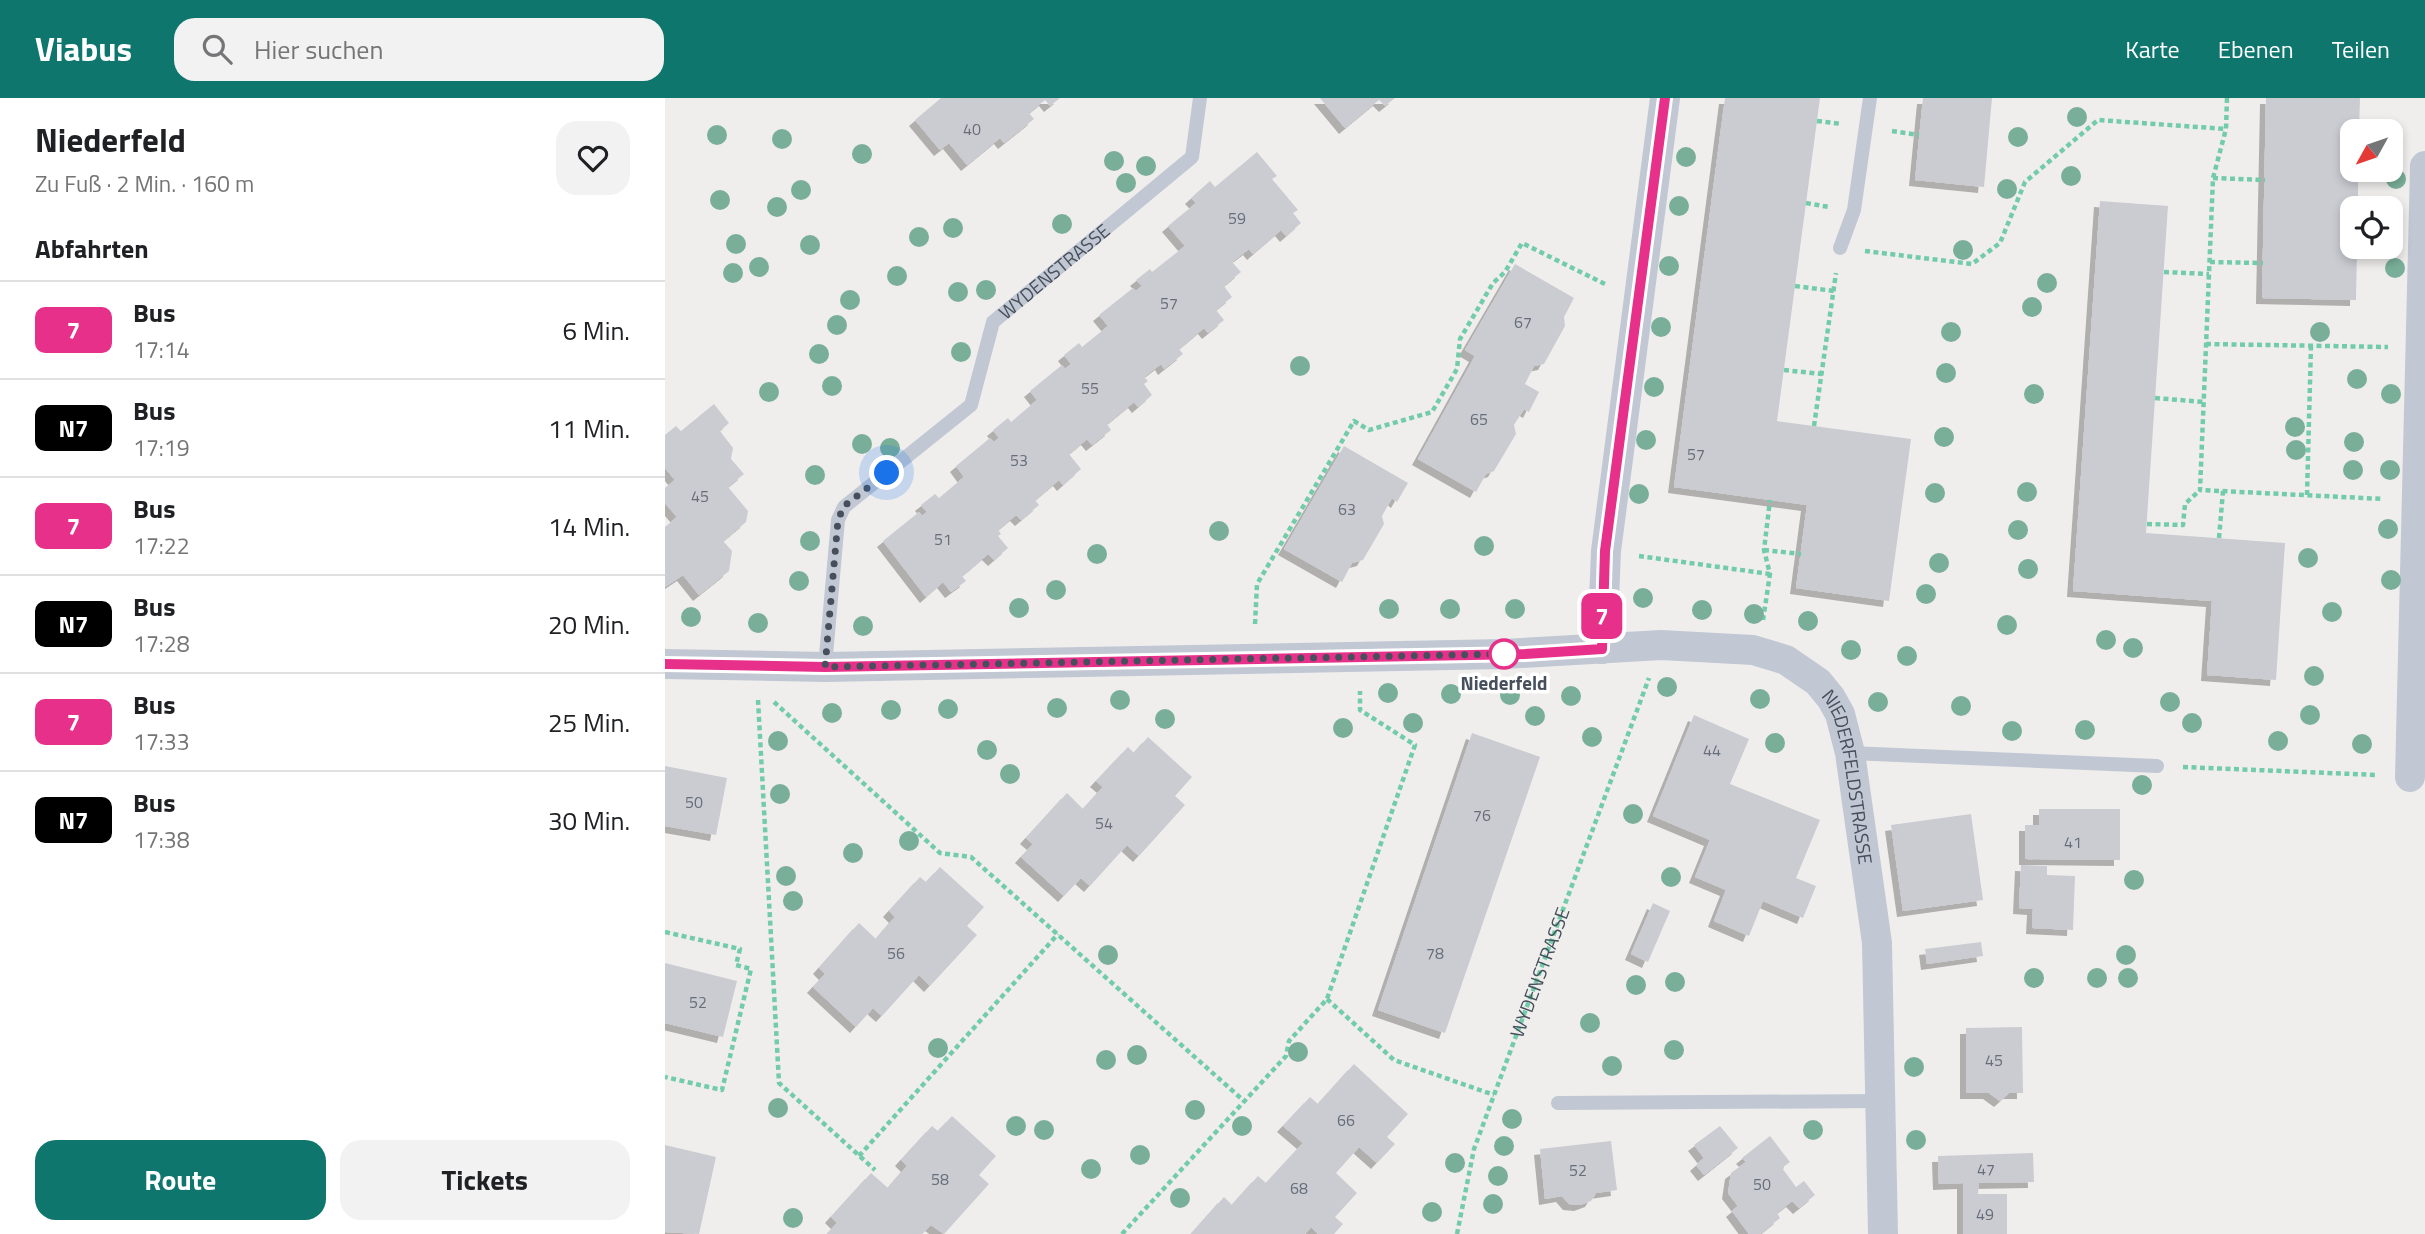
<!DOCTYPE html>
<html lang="de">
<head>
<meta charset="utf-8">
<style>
	:root { --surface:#fff; --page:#f2f2f2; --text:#202124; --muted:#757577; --line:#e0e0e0; --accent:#0f766e }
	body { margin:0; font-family:"Titillium Web",sans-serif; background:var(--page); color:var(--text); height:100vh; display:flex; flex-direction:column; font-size:26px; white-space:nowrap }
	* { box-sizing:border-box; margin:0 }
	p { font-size:23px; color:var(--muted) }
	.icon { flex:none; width:38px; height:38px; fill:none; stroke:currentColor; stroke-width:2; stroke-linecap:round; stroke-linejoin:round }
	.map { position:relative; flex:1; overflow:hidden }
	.panel { display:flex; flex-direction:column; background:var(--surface); width:665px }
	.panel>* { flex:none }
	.badge { padding:0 14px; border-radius:10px; font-size:24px; line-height:46px }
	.needle { width:46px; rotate:230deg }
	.tools { position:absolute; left:1675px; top:21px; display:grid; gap:14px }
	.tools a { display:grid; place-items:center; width:63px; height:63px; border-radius:14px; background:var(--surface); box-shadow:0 4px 10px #0003; font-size:35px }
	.you { position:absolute; width:35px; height:35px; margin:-18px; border:5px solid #fff; border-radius:50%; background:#1a73e8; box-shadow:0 0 0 10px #1a73e833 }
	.map>.badge { position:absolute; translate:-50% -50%; box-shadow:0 0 0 4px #fff }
	h2 { padding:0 35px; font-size:26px; line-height:63px }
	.round { display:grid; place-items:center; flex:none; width:74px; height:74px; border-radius:21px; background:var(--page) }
	.summary { display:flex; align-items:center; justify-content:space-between; height:119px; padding:0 35px }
	h1 { font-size:33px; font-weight:700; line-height:52px }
	.cta { display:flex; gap:14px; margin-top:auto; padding:14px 35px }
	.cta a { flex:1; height:80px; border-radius:21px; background:var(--accent); color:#fff; font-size:28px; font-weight:700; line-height:80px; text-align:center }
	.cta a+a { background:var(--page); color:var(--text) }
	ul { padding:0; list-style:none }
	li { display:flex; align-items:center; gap:21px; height:98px; padding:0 35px; border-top:2px solid var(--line) }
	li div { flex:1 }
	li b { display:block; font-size:26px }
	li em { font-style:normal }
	li .badge { min-width:77px; font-weight:700; text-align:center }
	header { display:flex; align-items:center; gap:42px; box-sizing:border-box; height:98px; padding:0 35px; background:var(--accent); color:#fff }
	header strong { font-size:33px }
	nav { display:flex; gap:38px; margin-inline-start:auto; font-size:24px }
	.search { width:490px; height:63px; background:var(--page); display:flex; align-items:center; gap:18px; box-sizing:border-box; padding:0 24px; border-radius:21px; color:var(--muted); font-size:26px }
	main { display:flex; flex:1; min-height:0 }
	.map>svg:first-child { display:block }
	.building { fill:#caccd2; filter:url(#shadow) }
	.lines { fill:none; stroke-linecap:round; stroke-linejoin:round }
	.path { stroke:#73cca9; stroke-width:4.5; stroke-dasharray:5 3.5; stroke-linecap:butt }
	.service { stroke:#c1c8d3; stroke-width:14 }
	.minor { stroke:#c1c8d3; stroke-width:30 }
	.tree { fill:#79af99 }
	.line-casing { stroke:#fff; stroke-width:16 }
	.line { stroke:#e73089; stroke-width:10 }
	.walk { stroke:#464f5b; stroke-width:7; stroke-dasharray:0 12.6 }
	.stop-dot { fill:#fff; stroke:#e73089; stroke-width:3.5 }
	.labels { text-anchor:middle; stroke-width:7; stroke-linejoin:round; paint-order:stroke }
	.number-label { font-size:16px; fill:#676e79 }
	.street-label { font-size:19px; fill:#464f5b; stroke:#fff }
	.stop-label { font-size:19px; font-weight:bold; fill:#464f5b; stroke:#fff }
</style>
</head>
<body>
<header>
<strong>Viabus</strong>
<div class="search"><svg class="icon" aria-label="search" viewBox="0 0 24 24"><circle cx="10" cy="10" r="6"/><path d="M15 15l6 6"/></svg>Hier suchen</div>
<nav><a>Karte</a><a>Ebenen</a><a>Teilen</a></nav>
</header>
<main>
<section class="panel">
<div class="summary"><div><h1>Niederfeld</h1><p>Zu Fuß · 2 Min. · 160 m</p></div><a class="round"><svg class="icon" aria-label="heart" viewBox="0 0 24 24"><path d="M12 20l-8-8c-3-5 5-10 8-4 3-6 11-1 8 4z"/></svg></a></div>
<h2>Abfahrten</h2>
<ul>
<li><span class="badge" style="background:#e73089;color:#fff">7</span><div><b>Bus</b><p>17:14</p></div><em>6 Min.</em></li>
<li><span class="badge" style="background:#000;color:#fff">N7</span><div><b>Bus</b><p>17:19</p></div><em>11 Min.</em></li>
<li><span class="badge" style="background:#e73089;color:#fff">7</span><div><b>Bus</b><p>17:22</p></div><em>14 Min.</em></li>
<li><span class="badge" style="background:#000;color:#fff">N7</span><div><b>Bus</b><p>17:28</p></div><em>20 Min.</em></li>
<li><span class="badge" style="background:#e73089;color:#fff">7</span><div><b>Bus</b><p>17:33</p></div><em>25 Min.</em></li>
<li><span class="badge" style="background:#000;color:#fff">N7</span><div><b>Bus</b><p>17:38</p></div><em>30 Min.</em></li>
</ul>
<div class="cta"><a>Route</a><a>Tickets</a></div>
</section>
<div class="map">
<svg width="1760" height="1136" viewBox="0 0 1760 1136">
	<defs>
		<filter id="shadow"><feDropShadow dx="-6" dy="6" stdDeviation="0" flood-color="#0004"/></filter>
	</defs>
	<rect width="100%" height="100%" fill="#f0eeed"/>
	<path class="building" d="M276,0h119l-10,8 -5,-6 -16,13 5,6 -30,24 -4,-5 -33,27 -18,-22 -9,7 -25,-30z
		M655,0h75l-10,8 -6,-6 -34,28z
		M1060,0h95l-43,323 134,18 -22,162 -93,-13 11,-83 -133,-18z
		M1258,0h69l-8,89 -69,-7z
		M1601,0h94l-1,33h-7v39h6v38h-6v39h5l-1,53 -94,-2z
		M592,54l20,24 -5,3 26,31 -5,3 8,10 -15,13 -5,-6 -28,24 -4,-5 -17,13 9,10 -17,14 8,11 -16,13 8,10 -16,13 -4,-5 -25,21 4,5 -19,15 -3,-5 -17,13 4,4 -4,3 8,11 -14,12 -4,-5 -27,22 4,6 -19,15 -5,-6 -18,15 12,15 -18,16 -4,-5 -24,20 4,5 -18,15 -5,-5 -18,15 3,4 -3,2 10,12 -14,12 -6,-6 -26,22 4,5 -15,11 -8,-10 -17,15 -43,-56 36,-29 3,4 5,-4 -6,-7 14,-11 4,4 25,-21 -8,-11 34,-28 4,4 5,-4 -6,-8 15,-12 3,4 26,-22 -7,-9 32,-26 3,4 6,-5 -7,-9 15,-12 3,4 26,-21 -9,-11 34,-27 3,3 6,-5 -6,-6 14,-11 2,3 33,-26 -17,-20 28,-23 -5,-5 19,-17 5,6z
		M1435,103l68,5 -22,327 139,10 -9,137 -69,-5 5,-74 -139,-10z
		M850,166l59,34 -10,19 1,9 -21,38 -10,2 -9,18 14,8 -10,20 -5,-3 -10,16 2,9 -22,37 -8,3 -10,18 -58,-33 57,-103 -10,-6z
		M49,306l15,19 -9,8 13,17 -2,11 13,15 -16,13 20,24 -2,11 -23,19 9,10 -3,20 -30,24 -16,-20 -18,12v-60l12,-10 -12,-14v-15l10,-8 -10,-12v-33l11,-9 5,5z
		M679,348l64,37 -11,19 -5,-4 -10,18 2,8 -21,36 -11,3 -10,19 -58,-33z
		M1029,617l55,24 -19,45 90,36 -24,58 20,8 -13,32 -40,-17 -14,35 -35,-15 12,-31 -31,-13 15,-37 -57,-24z
		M807,635l68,24 -95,276 -67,-23z
		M483,639l44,40 -17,19 10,9 -46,51 -12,-11 -37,41 -9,-8 -17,18 -43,-39 12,-13 -7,-6 41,-45 16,16 20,-22 -7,-6 32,-34 6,6z
		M0,668l62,12 -11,57 -51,-9z
		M1374,711h81v51l-95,-1v-34h14z
		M1306,716l12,86 -80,11 -12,-86z
		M1356,767l26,1v9l28,1 -2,54 -41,-2 1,-19 -14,-1z
		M275,769l44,40 -17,19 10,9 -47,51 -11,-11 -37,41 -9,-8 -17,19 -43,-40 12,-13 -6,-6 40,-45 17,16 19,-22 -6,-6 31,-34 6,5z
		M988,805l17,8 -22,51 -17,-8z
		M1316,844l2,14 -56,8 -2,-15z
		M0,865l72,18 -14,56 -58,-14z
		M1357,929l1,66h-14l-9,8 -11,-8h-23v-65z
		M689,966l54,50 -21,23 8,7 -18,19 -18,-16 -23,26 21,20 -22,24 8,7 -9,10h-16l-7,-7 -6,7h-114l33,-37 8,8 26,-29 8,7 37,-40 -20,-17 27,-29 8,7z
		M287,1018l44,40 -17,19 10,9 -45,50 -13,-9 -9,9h-95l10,-11 -6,-6 40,-44 17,15 19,-22 -6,-6 31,-34 6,5z
		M1055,1028l18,22 -34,27 -8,-10 8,-7 -10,-13z
		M1105,1038l20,26 -8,6 14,19 8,-6 11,14 -16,13 -7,-7 -15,12 3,5 -20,16h-11l-17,-23 6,-5 -10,-13 3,-20 15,-11 -4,-4z
		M946,1043l6,49 -21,3 -5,8 -11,4 -11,-1 -7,-8 -17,3 -5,-50z
		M0,1047l51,12 -17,77 -34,-2z
		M1368,1055l1,29 -55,1 -1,11h29v40h-44v-51l-24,1 -1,-28z"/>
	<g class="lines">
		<g class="path">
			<path d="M1562,0l-1,31 -13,49 -13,312 183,9"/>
			<path d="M1152,23l25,3"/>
			<path d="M1227,33l27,4"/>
			<path d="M1548,80l52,2"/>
			<path d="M1141,105l23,4"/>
			<path d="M1200,153l107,13 28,-21 25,-61 73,-62 128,9"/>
			<path d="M1545,164l53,1"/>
			<path d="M1499,174l45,2"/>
			<path d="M1130,188l39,5"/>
			<path d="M1541,246l182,3"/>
			<path d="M1119,272l38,4"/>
			<path d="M1490,300l49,4"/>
			<path d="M1149,328l22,-153"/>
			<path d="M1642,397l4,-150"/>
			<path d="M1482,426l36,1 2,-21 15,-14"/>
			<path d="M1554,440l4,-47"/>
			<path d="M1099,452l37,4"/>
			<path d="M974,458l131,18"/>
			<path d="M1098,522l7,-46 -6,-24 6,-50"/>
			<path d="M590,526l2,-40 97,-163 15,9 63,-18 25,-43 3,-30 33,-56 12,-11 17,-29 85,42"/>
			<path d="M93,602l21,383 96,87"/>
			<path d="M109,604l166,151 31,4 273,244"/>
			<path d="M1518,669l194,8"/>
			<path d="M0,834l75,17 -4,16 15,4 -29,121 -57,-13"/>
			<path d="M662,901l67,61 100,35"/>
			<path d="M194,1058l199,-222"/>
			<path d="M457,1136l164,-178 3,-15 38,-42 88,-254 -55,-35v-19"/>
			<path id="s1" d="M792,1136l17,-85 175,-471"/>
		</g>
		<g class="service">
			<path d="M1175,150l14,-38 16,-112"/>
			<path id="s2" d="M160,569l13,-147 6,-13 127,-102 22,-83 199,-165 8,-59"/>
			<path d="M1185,655l307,13"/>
			<path d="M893,1005l322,-2"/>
		</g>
		<g class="minor">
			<path d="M937,551l4,-98 59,-453"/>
			<path id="s3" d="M0,566l160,3 679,-13 157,-9 92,5 33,10 32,22 13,16 9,16 10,39 27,190 6,291"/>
			<path d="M1745,679l15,-611"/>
		</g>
	</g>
	<g class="tree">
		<circle cx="1412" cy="19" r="10"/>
		<circle cx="52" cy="37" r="10"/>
		<circle cx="1353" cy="39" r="10"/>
		<circle cx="117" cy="41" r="10"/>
		<circle cx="197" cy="56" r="10"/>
		<circle cx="1021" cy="59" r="10"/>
		<circle cx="449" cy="63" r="10"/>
		<circle cx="481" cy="68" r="10"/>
		<circle cx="1406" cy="78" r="10"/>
		<circle cx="1731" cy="81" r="10"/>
		<circle cx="461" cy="85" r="10"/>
		<circle cx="1342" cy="91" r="10"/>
		<circle cx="136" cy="92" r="10"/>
		<circle cx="55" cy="102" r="10"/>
		<circle cx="1014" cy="108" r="10"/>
		<circle cx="112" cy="109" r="10"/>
		<circle cx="397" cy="126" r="10"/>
		<circle cx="288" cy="130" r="10"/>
		<circle cx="254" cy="139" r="10"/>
		<circle cx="71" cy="146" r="10"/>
		<circle cx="145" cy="147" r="10"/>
		<circle cx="1298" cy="152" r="10"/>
		<circle cx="1004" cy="168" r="10"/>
		<circle cx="94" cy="169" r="10"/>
		<circle cx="1730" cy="170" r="10"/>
		<circle cx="68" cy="175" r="10"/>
		<circle cx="232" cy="178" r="10"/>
		<circle cx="1382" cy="185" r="10"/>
		<circle cx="321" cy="192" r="10"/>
		<circle cx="293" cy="194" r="10"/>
		<circle cx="185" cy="202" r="10"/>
		<circle cx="1367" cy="209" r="10"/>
		<circle cx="172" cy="227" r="10"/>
		<circle cx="996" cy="229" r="10"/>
		<circle cx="1286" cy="234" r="10"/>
		<circle cx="1655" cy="234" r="10"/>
		<circle cx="296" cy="254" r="10"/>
		<circle cx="154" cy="256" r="10"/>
		<circle cx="635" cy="268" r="10"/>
		<circle cx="1281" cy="275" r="10"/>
		<circle cx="1692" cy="281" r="10"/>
		<circle cx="167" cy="288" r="10"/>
		<circle cx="989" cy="289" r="10"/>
		<circle cx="104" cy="294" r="10"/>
		<circle cx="1369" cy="296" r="10"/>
		<circle cx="1726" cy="296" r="10"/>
		<circle cx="1630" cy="329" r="10"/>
		<circle cx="1279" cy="339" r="10"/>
		<circle cx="981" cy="342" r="10"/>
		<circle cx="1689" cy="344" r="10"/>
		<circle cx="197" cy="346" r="10"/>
		<circle cx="225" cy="350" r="10"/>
		<circle cx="1631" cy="352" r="10"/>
		<circle cx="1688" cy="372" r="10"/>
		<circle cx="1725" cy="372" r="10"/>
		<circle cx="150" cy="377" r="10"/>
		<circle cx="1362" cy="394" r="10"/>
		<circle cx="1270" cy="395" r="10"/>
		<circle cx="974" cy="396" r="10"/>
		<circle cx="1723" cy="431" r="10"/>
		<circle cx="1353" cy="432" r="10"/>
		<circle cx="554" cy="433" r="10"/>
		<circle cx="145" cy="443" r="10"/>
		<circle cx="819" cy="448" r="10"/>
		<circle cx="432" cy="456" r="10"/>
		<circle cx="1643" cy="460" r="10"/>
		<circle cx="1274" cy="465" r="10"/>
		<circle cx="1363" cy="471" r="10"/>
		<circle cx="1726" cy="482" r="10"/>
		<circle cx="134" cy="483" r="10"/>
		<circle cx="391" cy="492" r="10"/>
		<circle cx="1261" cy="496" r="10"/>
		<circle cx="978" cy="500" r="10"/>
		<circle cx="354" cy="510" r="10"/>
		<circle cx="724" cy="511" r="10"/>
		<circle cx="785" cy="511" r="10"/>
		<circle cx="850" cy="511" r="10"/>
		<circle cx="1037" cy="512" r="10"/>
		<circle cx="1667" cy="514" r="10"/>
		<circle cx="1089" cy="516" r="10"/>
		<circle cx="26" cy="519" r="10"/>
		<circle cx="1143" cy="523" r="10"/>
		<circle cx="93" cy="525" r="10"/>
		<circle cx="1342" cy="527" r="10"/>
		<circle cx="198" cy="528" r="10"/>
		<circle cx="1441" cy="542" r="10"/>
		<circle cx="1468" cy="550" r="10"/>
		<circle cx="1186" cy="552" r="10"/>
		<circle cx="1242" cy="558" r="10"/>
		<circle cx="1649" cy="578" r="10"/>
		<circle cx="1002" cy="589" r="10"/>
		<circle cx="723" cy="595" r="10"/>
		<circle cx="786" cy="596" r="10"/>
		<circle cx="845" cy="597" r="10"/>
		<circle cx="906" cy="598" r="10"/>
		<circle cx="1095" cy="601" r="10"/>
		<circle cx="455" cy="602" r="10"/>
		<circle cx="1213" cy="604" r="10"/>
		<circle cx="1505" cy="604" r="10"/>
		<circle cx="1296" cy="608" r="10"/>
		<circle cx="392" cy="610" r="10"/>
		<circle cx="283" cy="611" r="10"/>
		<circle cx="226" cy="612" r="10"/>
		<circle cx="167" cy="615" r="10"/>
		<circle cx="1645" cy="617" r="10"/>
		<circle cx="870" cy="618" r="10"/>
		<circle cx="500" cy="621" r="10"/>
		<circle cx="748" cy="625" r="10"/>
		<circle cx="1527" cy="625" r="10"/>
		<circle cx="678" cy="630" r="10"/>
		<circle cx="1420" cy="632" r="10"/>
		<circle cx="1347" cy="633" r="10"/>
		<circle cx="927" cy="639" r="10"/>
		<circle cx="113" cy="643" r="10"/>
		<circle cx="1613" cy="643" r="10"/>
		<circle cx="1110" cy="645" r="10"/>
		<circle cx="1697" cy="646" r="10"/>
		<circle cx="322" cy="652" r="10"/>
		<circle cx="345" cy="676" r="10"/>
		<circle cx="1477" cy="687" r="10"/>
		<circle cx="115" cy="696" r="10"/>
		<circle cx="968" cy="716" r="10"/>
		<circle cx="244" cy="743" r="10"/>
		<circle cx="188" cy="755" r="10"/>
		<circle cx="121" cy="778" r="10"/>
		<circle cx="1006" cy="779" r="10"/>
		<circle cx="1469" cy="782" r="10"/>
		<circle cx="128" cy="803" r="10"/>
		<circle cx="443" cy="857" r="10"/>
		<circle cx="1461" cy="857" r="10"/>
		<circle cx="1369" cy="880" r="10"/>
		<circle cx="1432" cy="880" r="10"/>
		<circle cx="1463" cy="880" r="10"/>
		<circle cx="1010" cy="884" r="10"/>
		<circle cx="971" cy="887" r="10"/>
		<circle cx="925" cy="925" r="10"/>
		<circle cx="273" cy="950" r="10"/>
		<circle cx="1009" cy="952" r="10"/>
		<circle cx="633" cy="954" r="10"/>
		<circle cx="472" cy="957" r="10"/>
		<circle cx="441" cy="962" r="10"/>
		<circle cx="947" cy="968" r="10"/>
		<circle cx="1249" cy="969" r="10"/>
		<circle cx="113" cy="1010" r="10"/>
		<circle cx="530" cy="1012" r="10"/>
		<circle cx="847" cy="1021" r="10"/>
		<circle cx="351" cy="1028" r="10"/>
		<circle cx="577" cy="1028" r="10"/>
		<circle cx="379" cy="1032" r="10"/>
		<circle cx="1148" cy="1032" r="10"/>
		<circle cx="1251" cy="1042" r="10"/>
		<circle cx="839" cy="1048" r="10"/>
		<circle cx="475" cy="1057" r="10"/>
		<circle cx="790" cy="1065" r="10"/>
		<circle cx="426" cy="1071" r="10"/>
		<circle cx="833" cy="1078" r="10"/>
		<circle cx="515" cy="1100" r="10"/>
		<circle cx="828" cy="1106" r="10"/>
		<circle cx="767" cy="1114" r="10"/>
		<circle cx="128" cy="1120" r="10"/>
	</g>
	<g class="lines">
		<defs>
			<path id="line" d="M0,566l160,3 700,-13 77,-5 3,-98 60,-453"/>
		</defs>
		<use href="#line" class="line-casing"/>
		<use href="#line" class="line"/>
		<path class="walk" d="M222,375l-43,33 -6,14 -13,147 679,-13"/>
	</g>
	<circle class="stop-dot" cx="839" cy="556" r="14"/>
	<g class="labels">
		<g class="number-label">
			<text x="307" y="37">40</text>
			<text x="572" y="126">59</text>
			<text x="504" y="211">57</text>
			<text x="858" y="230">67</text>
			<text x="425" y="296">55</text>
			<text x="814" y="327">65</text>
			<text x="1031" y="362">57</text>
			<text x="354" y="368">53</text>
			<text x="35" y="404">45</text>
			<text x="682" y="417">63</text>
			<text x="278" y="447">51</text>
			<text x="1047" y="658">44</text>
			<text x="29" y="710">50</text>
			<text x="817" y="723">76</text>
			<text x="439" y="731">54</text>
			<text x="1408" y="750">41</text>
			<text x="231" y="861">56</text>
			<text x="770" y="861">78</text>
			<text x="33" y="910">52</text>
			<text x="1329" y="968">45</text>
			<text x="681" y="1028">66</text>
			<text x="1321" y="1077">47</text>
			<text x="913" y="1078">52</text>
			<text x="275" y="1087">58</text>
			<text x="1097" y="1092">50</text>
			<text x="634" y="1096">68</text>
			<text x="1320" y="1122">49</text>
		</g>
		<g class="street-label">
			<text dy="7" stroke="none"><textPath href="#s2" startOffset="490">WYDENSTRASSE</textPath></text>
			<text dy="7" stroke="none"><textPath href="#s3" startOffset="1264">NIEDERFELDSTRASSE</textPath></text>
			<text dy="7" stroke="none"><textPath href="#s1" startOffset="275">WYDENSTRASSE</textPath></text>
		</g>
		<g class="stop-label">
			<text x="839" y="592">Niederfeld</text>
		</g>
	</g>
</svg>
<div class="tools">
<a><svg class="needle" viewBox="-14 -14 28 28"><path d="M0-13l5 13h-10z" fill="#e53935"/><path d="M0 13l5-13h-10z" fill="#757577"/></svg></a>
<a><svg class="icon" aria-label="locate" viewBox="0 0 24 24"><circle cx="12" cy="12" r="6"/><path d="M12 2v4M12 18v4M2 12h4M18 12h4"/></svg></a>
</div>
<div class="you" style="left:222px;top:375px"></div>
<b class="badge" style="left:937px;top:518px;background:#e73089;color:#fff">7</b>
</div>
</main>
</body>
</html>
